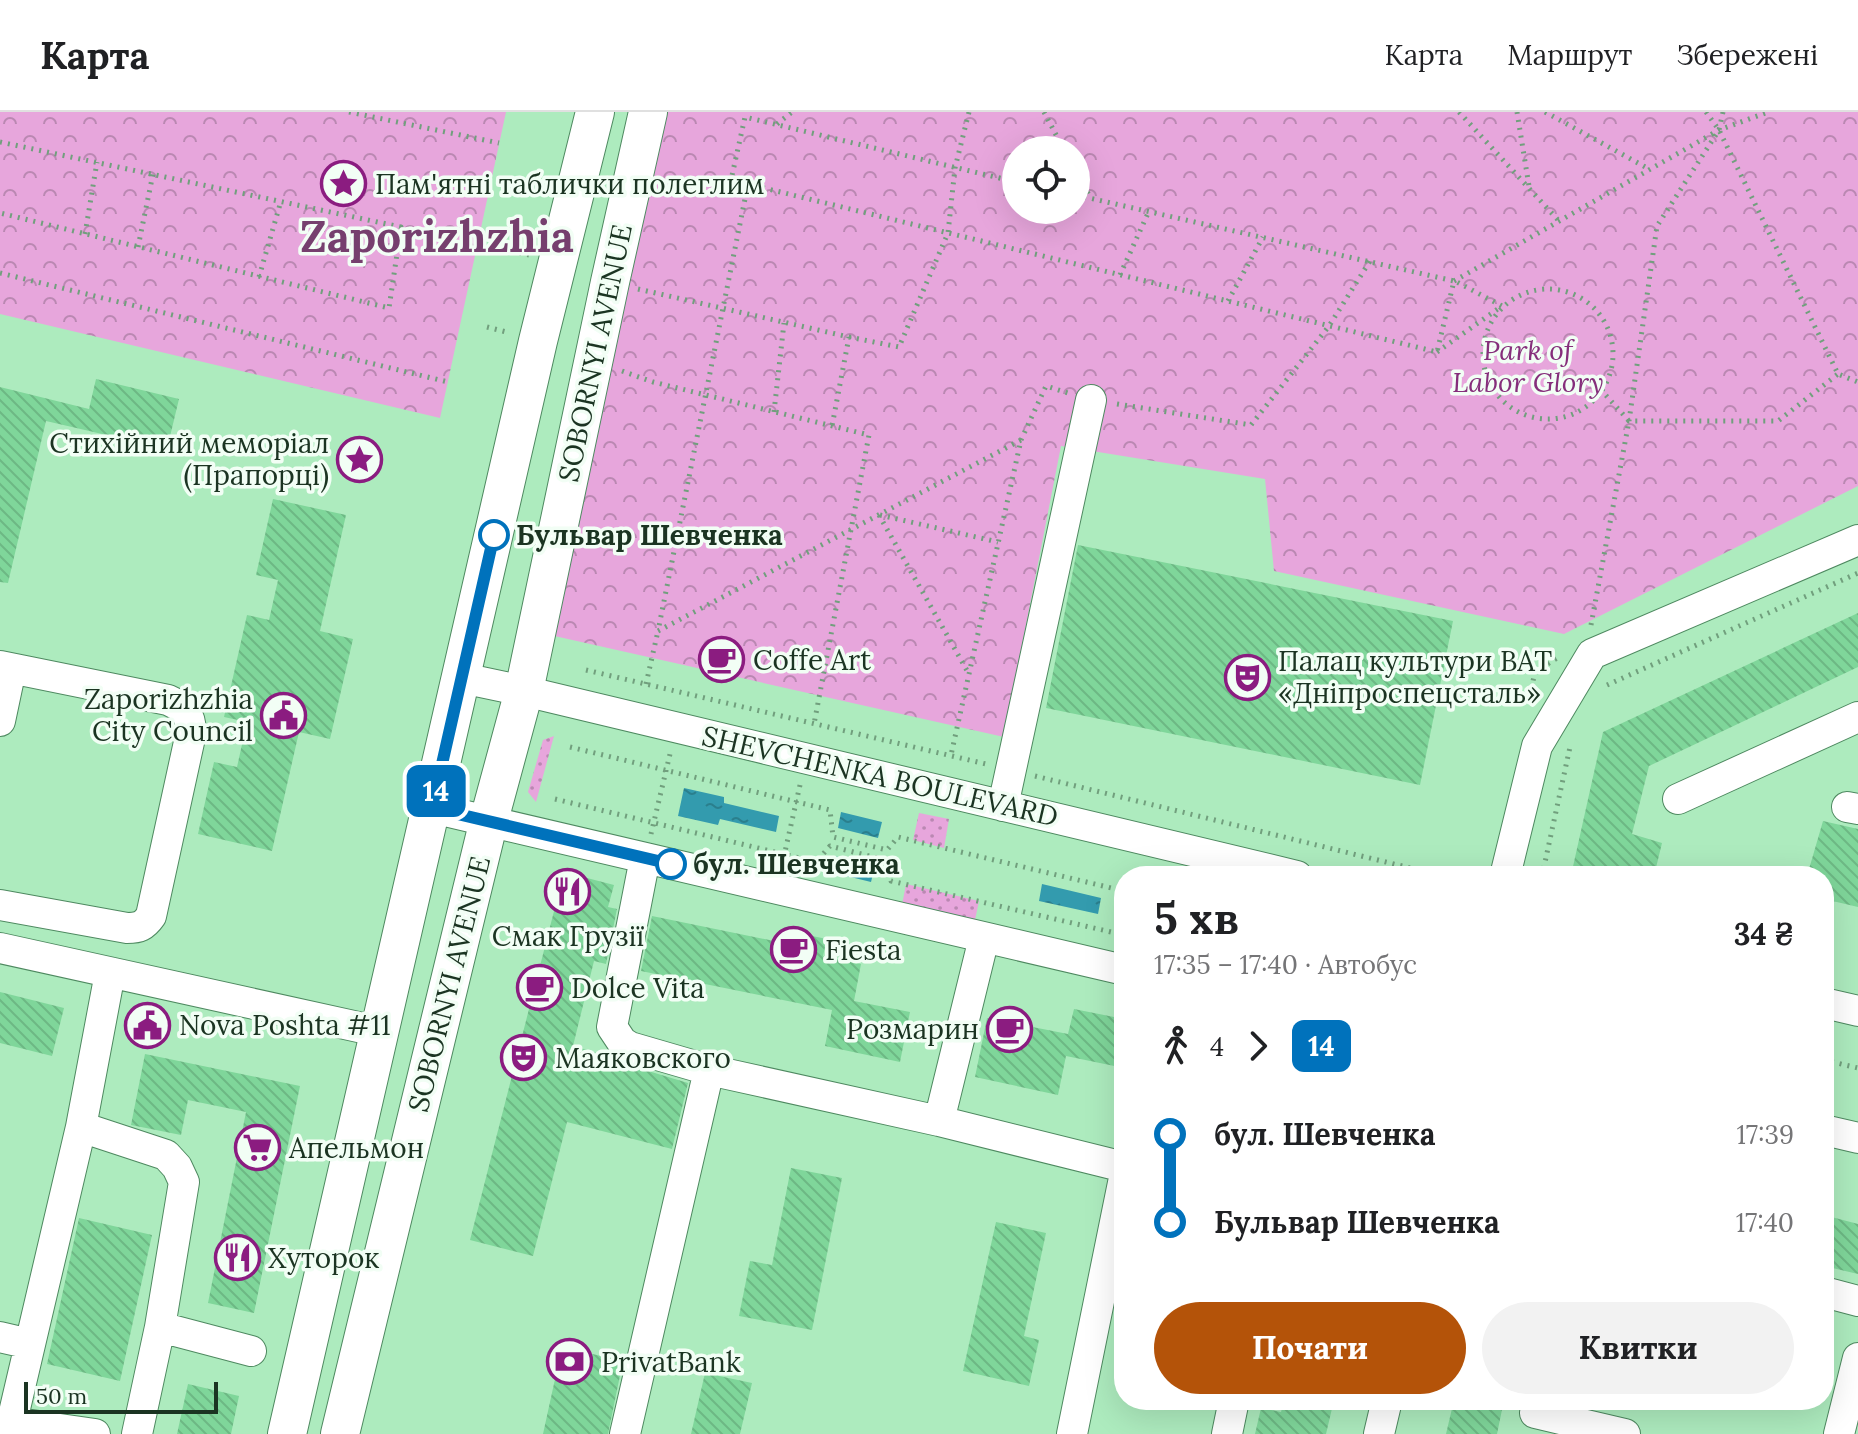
<!DOCTYPE html>
<html lang="uk">
<head>
<meta charset="utf-8">
<style>
	:root { --surface:#fff; --page:#f2f2f2; --text:#202124; --muted:#757577; --line:#e0e0e0; --accent:#b45309 }
	body { margin:0; font-family:Lora,serif; background:var(--page); color:var(--text); height:100vh; display:flex; flex-direction:column; font-size:30px; white-space:nowrap }
	* { box-sizing:border-box; margin:0 }
	p { font-size:26px; color:var(--muted) }
	.icon { flex:none; width:44px; height:44px; fill:none; stroke:currentColor; stroke-width:2; stroke-linecap:round; stroke-linejoin:round }
	.map { position:relative; flex:1; overflow:hidden }
	.drawer { position:absolute; left:1114px; top:754px; width:720px; height:544px; display:flex; flex-direction:column; background:var(--surface); border-radius:32px; box-shadow:0 8px 32px #0002 }
	.drawer>* { flex:none }
	.badge { padding:0 16px; border-radius:12px; font-size:28px; line-height:52px }
	.tools { position:absolute; left:1002px; top:24px; display:grid; gap:16px }
	.tools a { display:grid; place-items:center; width:88px; height:88px; border-radius:50%; background:var(--surface); box-shadow:0 8px 32px #0002; font-size:40px }
	.scale { position:absolute; left:24px; bottom:20px; width:194px; box-sizing:border-box; padding-left:8px; border:4px solid #1b3422; border-top:0; font-size:22px; line-height:28px; white-space:nowrap; color:#1b3422; -webkit-text-stroke:6px #f2fef5; paint-order:stroke }
	.map>.badge { position:absolute; translate:-50% -50%; box-shadow:0 0 0 4px #fff }
	.legs { display:flex; align-items:center; gap:12px; height:88px; padding:0 40px; font-size:26px }
	.legs p { margin-inline-start:auto }
	.headline { display:flex; align-items:center; justify-content:space-between; height:136px; padding:0 40px }
	h1 { font-size:44px; font-weight:700; line-height:60px }
	.primary-button { display:flex; gap:16px; margin-top:auto; padding:16px 40px }
	.primary-button a { flex:1; height:92px; border-radius:48px; background:var(--accent); color:#fff; font-size:32px; font-weight:700; line-height:92px; text-align:center }
	.primary-button a+a { background:var(--page); color:var(--text) }
	ul { padding:0 40px; list-style:none }
	li { display:flex; align-items:center; gap:28px; height:88px; font-size:30px }
	li i { display:grid; place-items:center; width:12px; height:100%; margin:0 10px; background:currentColor }
	li i::after { content:''; width:20px; height:20px; margin:-10px; border:6px solid; border-radius:50%; background:var(--surface) }
	li p { margin-inline-start:auto }
	li:first-child i { background:linear-gradient(#0000 50%,currentColor 0) }
	li:last-child i { background:linear-gradient(currentColor 50%,#0000 0) }
	header { display:flex; align-items:center; gap:48px; box-sizing:border-box; height:112px; padding:0 40px; background:var(--surface); border-bottom:2px solid var(--line) }
	header strong { font-size:38px }
	nav { display:flex; gap:44px; margin-inline-start:auto; font-size:28px }
	.map>svg:first-child { display:block }
	.grass { fill:url(#grass-dots) }
	.park { fill:url(#park-crowns); fill-rule:evenodd }
	.water { fill:url(#water-ripples) }
	.building { fill:url(#building-back-hatch) }
	.lines { fill:none; stroke-linecap:round; stroke-linejoin:round }
	.minor-casing { stroke:#4e8960; stroke-width:32 }
	.major-casing { stroke:#4e8960; stroke-width:40 }
	.path { stroke:#719f7d; stroke-width:5; stroke-dasharray:2 6; stroke-linecap:butt }
	.minor { stroke:#fff; stroke-width:30 }
	.major { stroke:#fff; stroke-width:38 }
	.line-1-casing { stroke:#fff; stroke-width:18 }
	.line-1 { stroke:#0072bc; stroke-width:12 }
	.stop-1-dot { fill:#fff; stroke:#0072bc; stroke-width:4 }
	.labels { text-anchor:middle; stroke-width:7; stroke-linejoin:round; paint-order:stroke }
	.poi-label { font-size:28px; fill:#1b3422; stroke:#f2fef5; text-anchor:start }
	.park-label { font-size:28px; font-style:italic; fill:#852e7b; stroke:#f2fef5 }
	.street-label { font-size:28px; fill:#1b3422; stroke:#f2fef5 }
	.stop-label { font-size:28px; font-weight:bold; fill:#1b3422; stroke:#f2fef5; text-anchor:start }
	.town-label { font-size:44px; font-weight:bold; fill:#763f6e; stroke:#f2fef5 }
</style>
</head>
<body>
<header>
<strong>Карта</strong>
<nav><a>Карта</a><a>Маршрут</a><a>Збережені</a></nav>
</header>
<div class="map">
<svg width="1858" height="1322" viewBox="0 0 1858 1322">
	<defs>
		<pattern id="grass-dots" width="8" height="8" patternUnits="userSpaceOnUse" patternTransform="scale(2)"><rect width="8" height="8" fill="#e7a6dc"/><path d="M2 2h.1M6 6h.1" fill="none" stroke="#ba88b2" stroke-width="1.8" stroke-linecap="round"/></pattern>
		<pattern id="park-crowns" width="20" height="18" patternUnits="userSpaceOnUse" patternTransform="scale(2)"><rect width="20" height="18" fill="#e7a6dc"/><path d="M2 6a3 3 0 1 1 6 0M12 15a3 3 0 1 1 6 0" fill="none" stroke="#ba88b2"/></pattern>
		<pattern id="water-ripples" width="26" height="14" patternUnits="userSpaceOnUse" patternTransform="scale(2)"><rect width="26" height="14" fill="#339bae"/><path d="M2 4q2-2 4 0t4 0M15 11q2-2 4 0t4 0" fill="none" stroke="#2a7f8d"/></pattern>
		<pattern id="building-back-hatch" width="6" height="6" patternUnits="userSpaceOnUse" patternTransform="scale(2)"><rect width="6" height="6" fill="#7fd69a"/><path d="M-1 5l2 2M0 0l6 6M5-1l2 2" fill="none" stroke="#6db884"/></pattern>
	</defs>
	<rect width="100%" height="100%" fill="#adebbe"/>
	<path class="grass" d="M554,624l-18,66 -8,-10 15,-52z
		M919,701l30,6 -5,29 -31,-8z
		M906,772l73,17 -4,19 -73,-15z"/>
	<path class="park" d="M0,0h506l-66,306 -440,-104z
		M667,0h1191v374l-294,148 -290,-63 -9,-92 -204,-33 -57,291 -454,-102 73,-350zM1016,38h60v60h-60z"/>
	<path class="water" d="M684,676l40,9v6l55,13 -3,16 -56,-13 -2,6 -40,-9z
		M841,700l41,10 -4,16 -40,-10z
		M834,744l41,10 -4,16 -41,-10z
		M1042,772l59,14 -3,16 -59,-13z"/>
	<path class="building" d="M96,267l83,20 -12,50 -121,-28 -38,162 -8,-1v-195l89,22z
		M273,387l73,16 -26,116 33,8 -23,100 -31,-7 -27,119 -74,-17 16,-72 23,5 10,-45 -23,-5 23,-102 22,5 9,-40 -22,-5z
		M1078,433l375,76 -33,164 -374,-77z
		M1858,501v54l-209,99 -17,68 30,9 -8,33h-64l-18,-5 31,-139z
		M1823,709l35,8v78l-34,-8v-23h-17z
		M564,760l50,13 -6,22 9,2 -11,55 -12,-3 -21,85 39,11 13,7 63,19 -16,66 -105,-27 -34,134 -63,-16z
		M652,804l137,28 3,-12 35,7 -4,17 38,8 -7,37 56,11 -10,50 -75,-16 7,-36 -191,-39z
		M0,880l64,16 -12,48 -52,-13z
		M1074,897l50,10v49l-58,-12 -8,39 -83,-18 12,-59 81,16z
		M145,942l155,32 -46,227 -46,-10 38,-191 -58,-12 -7,35 -50,-10z
		M791,1056l51,10 -30,152 -73,-14 11,-55 22,4z
		M1824,1103l34,9v50l-34,-8z
		M79,1106l73,17 -32,146 -73,-17z
		M996,1110l50,11 -22,103 15,4 -10,46 -66,-15z
		M562,1235l61,14 -15,73h-65z
		M705,1261l47,10 -12,51h-49z
		M188,1272l51,12 -8,38h-54z
		M1284,1288h50l-8,34h-71l6,-26 20,4z
		M1454,1288h50l-7,34h-51z"/>
	<g class="lines">
		<defs>
			<path id="minor" d="M0,554l168,34c16,7 23,14 23,33l-40,183c-7,10 -12,12 -24,12l-127,-23
				M462,566l62,13 773,185
				M0,609l11,-52
				M1678,687l180,-82
				M1003,694l88,-406
				M1847,695l11,2
				M432,696l692,162
				M1505,764l32,-130 55,-92 266,-114
				M0,836l381,84
				M1824,891l34,8
				M709,958l230,51 185,46
				M939,1009l45,-183
				M81,1015l85,28 11,12 7,15 -24,145 -23,107
				M1824,1018l34,8
				M1824,1180l34,9
				M160,1215l91,24
				M0,1225l30,7
				M1538,1288l-3,13 90,21
				M11,1310l84,12
				M9,1322l72,-307 29,-154
				M625,1322l84,-364 -79,-23 -8,-5 -10,-15 33,-169
				M1072,1322l52,-256
				M1227,1322l7,-34
				M1379,1322l8,-34
				M1839,1322l19,-76"/>
			<path id="major" d="M287,1322l251,-1093 57,-229
				M340,1322l149,-614 35,-129 86,-409 38,-170"/>
		</defs>
		<use href="#minor" class="minor-casing"/>
		<use href="#major" class="major-casing"/>
		<path class="path" d="M349,0l150,31
			M1044,0l20,38
			M1459,0l100,109
			M1517,0l12,74
			M1545,0l104,57
			M1706,0l13,18 119,244 20,8
			M1723,0l-4,18 -62,96 -28,195h149l60,-47
			M777,12l15,-12
			M0,30l401,85 -12,81 -389,-95
			M1076,59l14,26
			M1016,70l-271,-65 -14,63 706,172 17,-71 -378,-86
			M748,72l-90,447 363,-191 -70,315
			M85,122l12,-72
			M138,135l15,-73
			M504,137l25,6
			M0,161l448,109
			M1120,163l29,-64
			M259,165l22,-76
			M1454,169l265,-151 49,-18
			M638,177l211,48 -17,89
			M1483 242a65 65 0 1 1 130 0a65 65 0 1 1-130 0Z
			M1228,189l35,-64
			M487,215l23,6
			M849,225l50,10 49,-114 7,-65 14,-56
			M1437,240l65,-46 -47,-25
			M622,259l31,11 216,53 -55,289
			M1117,292l134,21 78,-99 41,-65
			M774,300l10,-89
			M1021,328l25,-54 22,7
			M879,403l90,159
			M880,403l118,27
			M1591,513l38,-204 -27,-30
			M586,558l400,94
			M646,572l12,-53
			M1607,573l251,-112
			M1528,592l7,-32 22,-14
			M570,635l260,63 3,27 54,13 11,-13 226,54
			M1035,664l408,100
			M555,687l261,63 14,-16 55,14 6,21 233,54
			M651,722l19,-80
			M782,753l18,-80
			M1542,764l28,-129
			M1824,948l34,8"/>
		<use href="#minor" class="minor"/>
		<use href="#major" class="major"/>
	</g>
	<g class="lines">
		<defs>
			<path id="line-1" d="M494,423l-62,273 239,56"/>
		</defs>
		<use href="#line-1" class="line-1-casing"/>
		<use href="#line-1" class="line-1"/>
	</g>
	<defs>
		<symbol id="sight-ring" viewBox="-11 -11 22 22"><circle r="9.5" fill="#f2fef5" stroke="#8b1c80" stroke-width="1.5"/><path d="M0-6L1.8-2.2L6-1.7L2.9 1.2L3.7 5.4L0 3.3L-3.7 5.4L-2.9 1.2L-6-1.7L-1.8-2.2Z" fill="#8b1c80"/></symbol>
		<symbol id="cafe-ring" viewBox="-11 -11 22 22"><circle r="9.5" fill="#f2fef5" stroke="#8b1c80" stroke-width="1.5"/><path d="M-5.5-4.5H6V0H3Q3 3.5 0 3.5H-2.5Q-5.5 3.5-5.5 0ZM3-3.2v2h1.7v-2ZM-6 4.5H4V6H-6Z" fill="#8b1c80"/></symbol>
		<symbol id="theatre-ring" viewBox="-11 -11 22 22"><circle r="9.5" fill="#f2fef5" stroke="#8b1c80" stroke-width="1.5"/><path d="M-5-5.5Q0-4 5-5.5V0Q5 5 0 6Q-5 5-5 0ZM-3.3-2.5H-1v1.5H-3.3ZM1-2.5H3.3v1.5H1ZM-2.8 1Q0 5.5 2.8 1Z" fill="#8b1c80"/></symbol>
		<symbol id="civic-ring" viewBox="-11 -11 22 22"><circle r="9.5" fill="#f2fef5" stroke="#8b1c80" stroke-width="1.5"/><path d="M-.6-6.5H3V-4.5H.6V-3L4-1V1h2V6H-6V1h2V-1L-.6-3ZM-1.2 2.5V6h2.4V2.5Z" fill="#8b1c80"/></symbol>
		<symbol id="restaurant-ring" viewBox="-11 -11 22 22"><circle r="9.5" fill="#f2fef5" stroke="#8b1c80" stroke-width="1.5"/><path d="M-5-6h1v4h1v-4h1v4h1v-4h1v5L-1.5 .5V6h-2V.5L-5-1ZM5-6V6H3V1.5H1.5Q1.5-4 5-6Z" fill="#8b1c80"/></symbol>
		<symbol id="supermarket-ring" viewBox="-11 -11 22 22"><circle r="9.5" fill="#f2fef5" stroke="#8b1c80" stroke-width="1.5"/><path d="M-6-5.5h2.5l.6 2H6L4.5 2H-2.5L-4.4-4H-6ZM-1.5 3.2a1.3 1.3 0 1 0 .1 0ZM3 3.2a1.3 1.3 0 1 0 .1 0Z" fill="#8b1c80"/></symbol>
		<symbol id="bank-ring" viewBox="-11 -11 22 22"><circle r="9.5" fill="#f2fef5" stroke="#8b1c80" stroke-width="1.5"/><path d="M-6-4H6V4H-6ZM0-2.3a2.3 2.3 0 1 0 0 4.6a2.3 2.3 0 1 0 0-4.6Z" fill="#8b1c80"/></symbol>
	</defs>
	<g fill-rule="evenodd">
		<use href="#sight-ring" x="318" y="46" width="51" height="51"/>
		<use href="#sight-ring" x="334" y="322" width="51" height="51"/>
		<use href="#cafe-ring" x="696" y="522" width="51" height="51"/>
		<use href="#theatre-ring" x="1222" y="540" width="51" height="51"/>
		<use href="#civic-ring" x="258" y="578" width="51" height="51"/>
		<use href="#restaurant-ring" x="542" y="754" width="51" height="51"/>
		<use href="#cafe-ring" x="768" y="812" width="51" height="51"/>
		<use href="#cafe-ring" x="514" y="850" width="51" height="51"/>
		<use href="#civic-ring" x="122" y="888" width="51" height="51"/>
		<use href="#cafe-ring" x="984" y="892" width="51" height="51"/>
		<use href="#theatre-ring" x="498" y="920" width="51" height="51"/>
		<use href="#supermarket-ring" x="232" y="1010" width="51" height="51"/>
		<use href="#restaurant-ring" x="212" y="1120" width="51" height="51"/>
		<use href="#bank-ring" x="544" y="1224" width="51" height="51"/>
	</g>
	<g class="stop-1-dot">
		<circle cx="494" cy="423" r="14"/>
		<circle cx="671" cy="752" r="14"/>
	</g>
	<g class="labels">
		<g class="poi-label">
			<text x="375" y="82">Пам'ятні таблички полеглим</text>
			<text x="329" y="341" text-anchor="end">Стихійний меморіал<tspan x="329" dy="32">(Прапорці)</tspan></text>
			<text x="753" y="558">Coffe Art</text>
			<text x="1278" y="559">Палац культури ВАТ<tspan x="1278" dy="32">«Дніпроспецсталь»</tspan></text>
			<text x="253" y="597" text-anchor="end">Zaporizhzhia<tspan x="253" dy="32">City Council</tspan></text>
			<text x="568" y="834" text-anchor="middle">Смак Грузії</text>
			<text x="825" y="848">Fiesta</text>
			<text x="571" y="886">Dolce Vita</text>
			<text x="179" y="923">Nova Poshta #11</text>
			<text x="979" y="927" text-anchor="end">Розмарин</text>
			<text x="555" y="956">Маяковского</text>
			<text x="289" y="1046">Апельмон</text>
			<text x="268" y="1156">Хуторок</text>
			<text x="601" y="1260">PrivatBank</text>
		</g>
		<g class="park-label">
			<text x="1528" y="248">Park of<tspan x="1528" dy="32">Labor Glory</tspan></text>
		</g>
		<g class="street-label">
			<text transform="translate(595 241) rotate(-78)" y="10">SOBORNYI AVENUE</text>
			<text transform="translate(880 664) rotate(13)" y="10">SHEVCHENKA BOULEVARD</text>
			<text transform="translate(449 872) rotate(-76)" y="10">SOBORNYI AVENUE</text>
		</g>
		<g class="stop-label">
			<text x="516" y="433">Бульвар Шевченка</text>
			<text x="693" y="762">бул. Шевченка</text>
		</g>
		<g class="town-label">
			<text x="437" y="140">Zaporizhzhia</text>
		</g>
	</g>
</svg>
<div class="tools">
<a><svg class="icon" aria-label="locate" viewBox="0 0 24 24"><circle cx="12" cy="12" r="6"/><path d="M12 2v4M12 18v4M2 12h4M18 12h4"/></svg></a>
</div>
<div class="scale">50 m</div>
<b class="badge" style="left:436px;top:679px;background:#0072bc;color:#fff">14</b>
<section class="drawer">
<div class="headline"><div><h1>5 хв</h1><p>17:35 – 17:40 · Автобус</p></div><b>34 ₴</b></div>
<div class="legs"><svg class="icon" aria-label="walk" viewBox="0 0 24 24"><circle cx="13" cy="4" r="2"/><path d="M13 8l-2 6 4 7M11 14l-3 7M7 12l3-4h3l4 4"/></svg>4<svg class="icon" aria-label="forward" viewBox="0 0 24 24"><path d="M9 5l7 7-7 7"/></svg><b class="badge" style="background:#0072bc;color:#fff">14</b></div>
<ul>
<li><i style="color:#0072bc"></i><b>бул. Шевченка</b><p>17:39</p></li>
<li><i style="color:#0072bc"></i><b>Бульвар Шевченка</b><p>17:40</p></li>
</ul>
<div class="primary-button"><a>Почати</a><a>Квитки</a></div>
</section>
</div>
</body>
</html>
